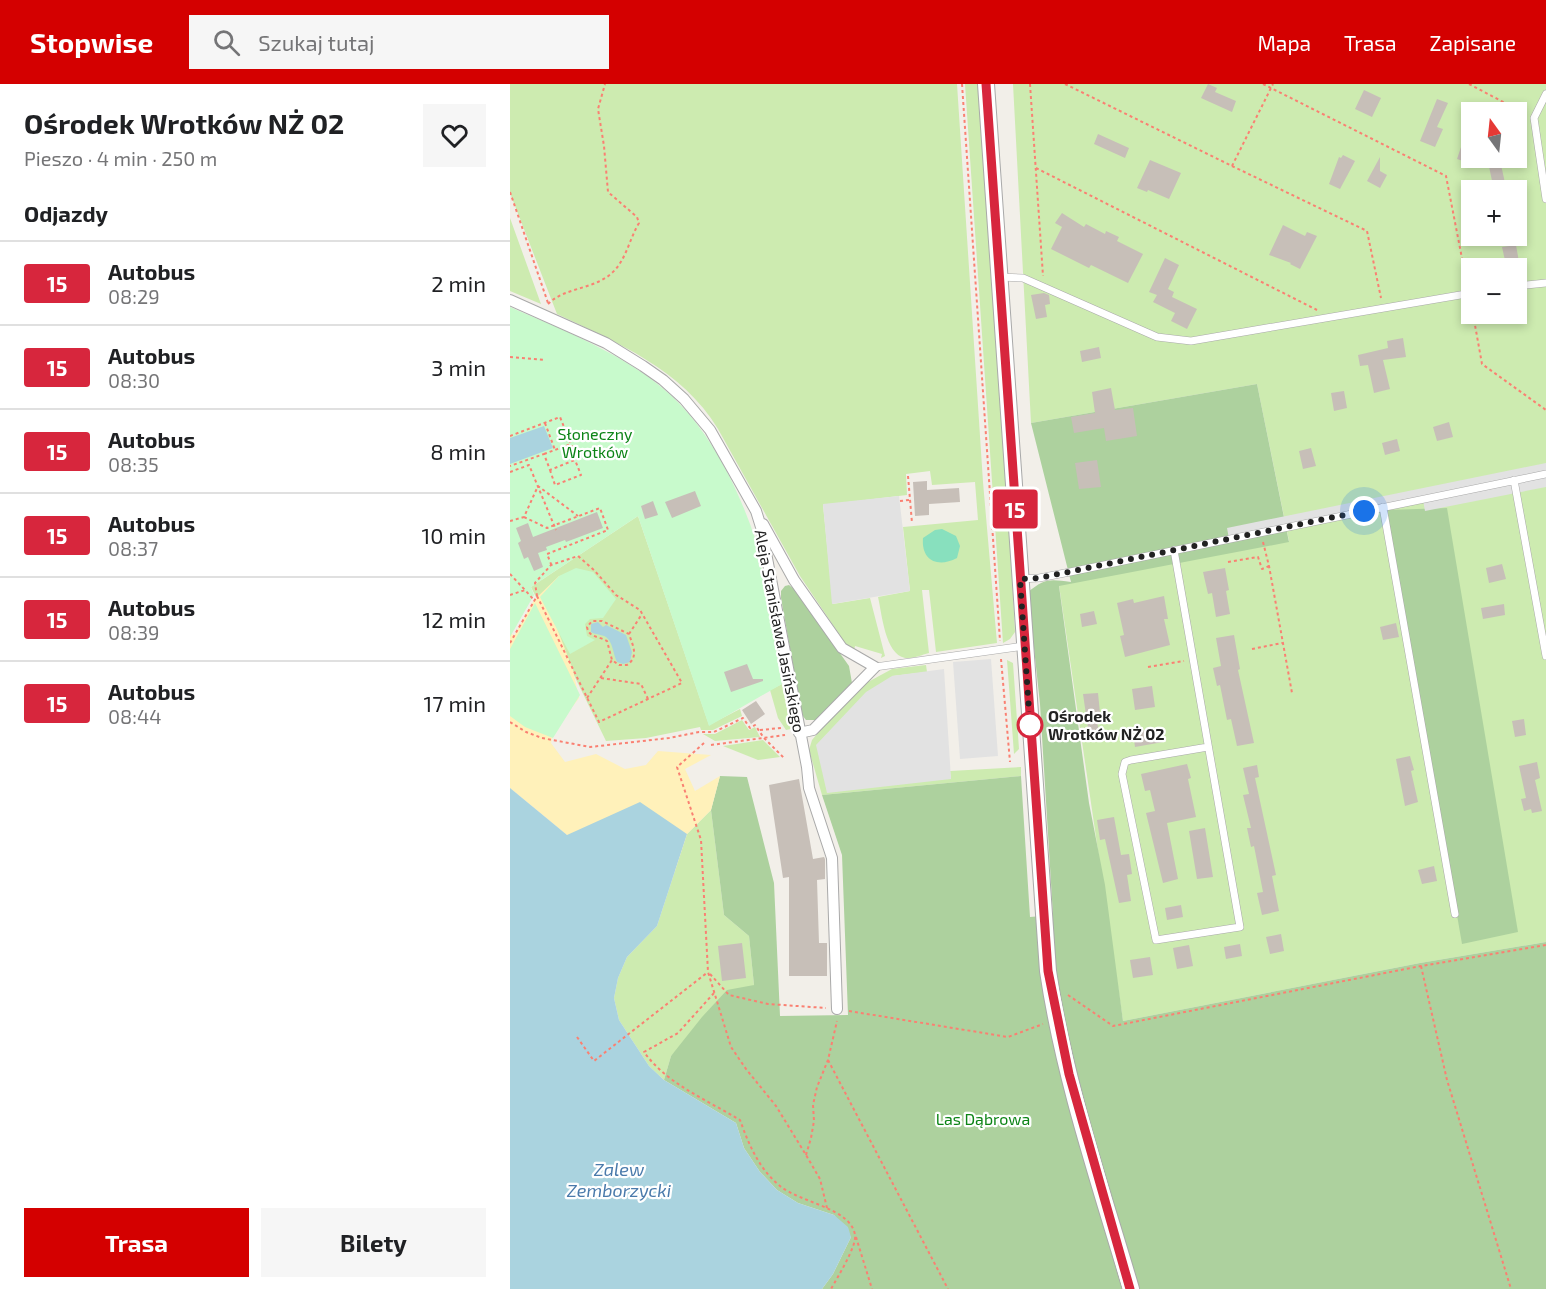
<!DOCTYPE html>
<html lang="pl">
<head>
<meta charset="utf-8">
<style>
	:root { --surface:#fff; --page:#f6f6f6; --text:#202124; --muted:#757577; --line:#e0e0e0; --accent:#d40000 }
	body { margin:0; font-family:"Exo 2",sans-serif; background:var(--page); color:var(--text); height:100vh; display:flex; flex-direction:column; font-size:22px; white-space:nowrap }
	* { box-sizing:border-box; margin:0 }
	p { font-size:20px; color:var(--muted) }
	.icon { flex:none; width:33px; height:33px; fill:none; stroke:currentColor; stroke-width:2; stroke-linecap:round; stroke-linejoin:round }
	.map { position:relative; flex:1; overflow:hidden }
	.sheet { display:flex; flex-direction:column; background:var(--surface); width:510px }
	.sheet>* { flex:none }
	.badge { padding:0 12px; border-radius:4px; font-size:21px; line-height:39px }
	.needle { width:39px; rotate:345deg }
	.fabs { position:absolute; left:951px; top:18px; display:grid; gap:12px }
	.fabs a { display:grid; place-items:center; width:66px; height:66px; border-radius:0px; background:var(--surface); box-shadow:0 3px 9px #0003; font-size:30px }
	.you { position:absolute; width:30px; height:30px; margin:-15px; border:4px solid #fff; border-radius:50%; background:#1a73e8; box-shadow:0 0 0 9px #1a73e833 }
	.map>.badge { position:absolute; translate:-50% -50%; box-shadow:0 0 0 3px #fff }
	h2 { padding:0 24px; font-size:22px; line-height:54px }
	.round { display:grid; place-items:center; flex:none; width:63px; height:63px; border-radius:0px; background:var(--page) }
	.headline { display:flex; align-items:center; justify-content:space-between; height:102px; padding:0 24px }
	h1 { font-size:28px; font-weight:700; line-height:45px }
	.button { display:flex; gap:12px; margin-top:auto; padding:12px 24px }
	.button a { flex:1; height:69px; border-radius:0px; background:var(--accent); color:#fff; font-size:24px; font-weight:700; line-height:69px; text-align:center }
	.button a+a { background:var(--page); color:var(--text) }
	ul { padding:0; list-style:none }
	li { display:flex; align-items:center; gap:18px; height:84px; padding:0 24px; border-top:2px solid var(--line) }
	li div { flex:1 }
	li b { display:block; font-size:22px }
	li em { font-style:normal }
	li .badge { min-width:66px; font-weight:700; text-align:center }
	header { display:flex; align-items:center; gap:36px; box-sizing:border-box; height:84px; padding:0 30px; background:var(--accent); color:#fff }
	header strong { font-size:28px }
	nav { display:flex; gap:33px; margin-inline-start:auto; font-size:21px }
	.search { width:420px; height:54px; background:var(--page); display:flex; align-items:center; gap:15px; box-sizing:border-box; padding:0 21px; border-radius:0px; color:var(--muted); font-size:22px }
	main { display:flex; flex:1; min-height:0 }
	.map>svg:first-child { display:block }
	.grass { fill:#cdebb0; fill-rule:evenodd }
	.forest { fill:#add19e }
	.sand { fill:#fff1ba }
	.park { fill:#c8facc }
	.pitch { fill:#88e0be }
	.parking { fill:#e2e2e2 }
	.water { fill:#aad3df }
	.building { fill:#c7bfb8 }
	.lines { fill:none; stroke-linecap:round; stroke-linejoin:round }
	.service-casing { stroke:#a9a9a9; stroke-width:8 }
	.pedestrian-casing { stroke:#a9a9a9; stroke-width:12 }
	.tertiary-casing { stroke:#a9a9a9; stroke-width:18 }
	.path { stroke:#fa8072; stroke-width:2; stroke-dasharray:3 3; stroke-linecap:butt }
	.service { stroke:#fff; stroke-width:7 }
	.pedestrian { stroke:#fff; stroke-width:10 }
	.tertiary { stroke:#fff; stroke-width:16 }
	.line-casing { stroke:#fff; stroke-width:14 }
	.line { stroke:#d7263d; stroke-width:9 }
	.walk { stroke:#222; stroke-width:6; stroke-dasharray:0 10.8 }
	.stop-dot { fill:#fff; stroke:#d7263d; stroke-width:3 }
	.labels { text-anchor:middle; stroke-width:4.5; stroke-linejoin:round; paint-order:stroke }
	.park-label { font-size:16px; fill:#0c8416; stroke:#fff }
	.street-label { font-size:16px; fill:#222; stroke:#fff }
	.stop-label { font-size:16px; font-weight:bold; fill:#222; stroke:#fff; text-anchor:start }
	.water-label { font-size:18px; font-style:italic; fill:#4a7aab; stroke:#fff }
</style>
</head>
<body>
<header>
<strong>Stopwise</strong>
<div class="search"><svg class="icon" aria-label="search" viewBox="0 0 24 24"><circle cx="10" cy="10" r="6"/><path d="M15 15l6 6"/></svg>Szukaj tutaj</div>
<nav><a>Mapa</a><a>Trasa</a><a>Zapisane</a></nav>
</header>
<main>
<section class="sheet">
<div class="headline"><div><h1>Ośrodek Wrotków NŻ 02</h1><p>Pieszo · 4 min · 250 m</p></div><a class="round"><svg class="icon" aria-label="heart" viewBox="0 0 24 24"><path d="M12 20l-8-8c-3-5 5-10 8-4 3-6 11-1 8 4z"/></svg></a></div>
<h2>Odjazdy</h2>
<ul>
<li><span class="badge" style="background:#d7263d;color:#fff">15</span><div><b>Autobus</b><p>08:29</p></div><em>2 min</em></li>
<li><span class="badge" style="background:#d7263d;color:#fff">15</span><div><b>Autobus</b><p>08:30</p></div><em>3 min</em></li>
<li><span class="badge" style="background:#d7263d;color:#fff">15</span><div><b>Autobus</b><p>08:35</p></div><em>8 min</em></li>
<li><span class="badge" style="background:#d7263d;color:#fff">15</span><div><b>Autobus</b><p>08:37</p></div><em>10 min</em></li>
<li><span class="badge" style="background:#d7263d;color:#fff">15</span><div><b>Autobus</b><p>08:39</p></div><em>12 min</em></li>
<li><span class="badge" style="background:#d7263d;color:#fff">15</span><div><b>Autobus</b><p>08:44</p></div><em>17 min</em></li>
</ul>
<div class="button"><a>Trasa</a><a>Bilety</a></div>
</section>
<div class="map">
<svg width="1036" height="1205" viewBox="0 0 1036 1205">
	<rect width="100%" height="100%" fill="#f2efe9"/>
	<path class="grass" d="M0,0h447l26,398 14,161 -61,9 -7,-62h-7l7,63c-8,2 -16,6 -24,5 -20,-4 -23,-44 -27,-61l32,-6 -7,-64 75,-7 -3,-38 -43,3 -2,-14 -24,3 1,21 -84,10 10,99 37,-6 15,58 -4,2 1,-4 -27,-8 -1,5 -7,-5 -47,-70 -82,-147c-35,-59 -102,-87 -161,-115l-47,-121z
		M455,0h13l29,396 8,152 -5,7 -7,4z
		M503,0h533v858l-126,21 -297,58 -64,-436 230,-44 -32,-157 -226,39zM962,28h44v46h-44zM962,106h44v46h-44zM962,184h44v46h-44z
		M0,134l31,86 -31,-13z
		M128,432l71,209 31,-16 2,7 -29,14h-12l-1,-3 -54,11 -40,3 -75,-154z
		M497,576l6,3 6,86 -5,5z
		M416,581l1,7 -35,4 59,103 -1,-8 71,-4v9l-199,19 -13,-45 3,-10 28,-33 28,-25 24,-13z
		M272,600l9,45 -5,1 -8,-12 -8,-28z
		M232,636l7,10 6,-3 5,10 -45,4 -12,-7h12z
		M253,656l17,17 -22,3 -35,-14z
		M201,726l13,105 25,21 5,49 -83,71 -7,24 -15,-14 -30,-46 -5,-22 4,-20 9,-21 30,-31 30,-92z"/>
	<path class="forest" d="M747,300l32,158 -230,44 30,217 16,82 18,136 297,-58 126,-21v347h-724l11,-15 18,-37 -17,-22 -36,-12 -21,-13 -17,-18 -16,-24 -8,-25 -72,-43 7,-24 31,-39 25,-27 27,-5 -5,-49 -25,-21 -13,-105 9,-34 27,1 27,106 6,133 68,-1 -6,-160 -20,-60 199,-19 9,141 23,-2 -13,-211 -12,-112c17,-14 22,-13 43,-10l-40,-159z
		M937,424l71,424 -56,12 -75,-434z
		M279,501l6,5 54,76 3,17 -35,37h-11l-4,-5 -21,-117v-7l4,-5z"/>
	<path class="sand" d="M83,488l10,22 -45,37 15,39 6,28 -25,33 -3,12 14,19 31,-8 29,15 21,-4 12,-14 53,4 -26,14 10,22 25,-15 -9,34 -24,24 -12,37 -108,-36 -57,-47v-156l4,4 20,-36 25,-24z"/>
	<path class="park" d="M0,223c60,26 135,55 178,106 31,36 53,83 68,128 5,15 6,33 9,49 6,31 12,63 17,94l-73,42 -71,-210 -107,71 3,8 -24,42z
		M66,484l17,4 23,27 -13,19 -13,1 -5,5 2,12 8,4 -25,14 -30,-57 19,-21z
		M25,519l45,92 -27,43 -28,-11 -15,-11v-67z"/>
	<path class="pitch" d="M432,445l14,7 4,10 -3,12c-19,10 -36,3 -34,-20l12,-8z"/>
	<path class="parking" d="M1036,379v24l-121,24 -2,-11 -194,39 -2,-11z
		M389,412l11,95 -78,13 -9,-100z
		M481,575l7,97 -38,3 -7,-97z
		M434,585l7,110 -124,14 -11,-48 50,-53 26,-16z"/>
	<path class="water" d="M34,342l9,22 -43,16v-26z
		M88,538l5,5 3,-2 20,10 6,17 -2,10 -7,2 -6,-2c-4,-8 -4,-20 -11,-25 -5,-3 -10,-2 -15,-5v-8z
		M0,704l57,47 73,-33 47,32 -30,92 -30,31 -9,21 -4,20 5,22 30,46 15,14 72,43 8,25 16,24 17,18 21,13 36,12 14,12 3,10 -18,37 -11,15h-312z"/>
	<path class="building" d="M698,0l9,4 -2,4 21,9 -4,11 -31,-14z
		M854,6l17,8 -9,19 -17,-8z
		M927,15l11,4 -11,24 6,2 -8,18 -15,-6z
		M960,36l2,1v26l-6,15 -9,-3z
		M588,50l31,14 -4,10 -31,-14z
		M833,71l12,6 -15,28 -11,-5 10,-27 2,1z
		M870,73v14l7,4 -7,13 -13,-7z
		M640,76l31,13 -12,26 -21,-9 -1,2 -10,-4z
		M990,76l5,23 1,7h-12l-6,-28z
		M552,129l22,14 2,-3 19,10 1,-3 13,6 -2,4 26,13 -15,29 -37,-18 -2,3 -38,-19 11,-22 -7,-4z
		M773,141l22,11 2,-4 10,4 -17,33 -10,-5 1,-1 -22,-8z
		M1006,161l3,17 -13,3 -4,-18z
		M655,174l14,7 -11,24 6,3 -2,5 25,12 -10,20 -16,-8 4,-8 -22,-11 4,-7 -8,-3z
		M534,209l5,2 1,9 -5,1 2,12 -11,2 -5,-24z
		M893,254l3,19 -23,3 7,29 -16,4 -6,-28 -8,1 -2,-11 30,-7 -1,-7z
		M589,263l2,11 -19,4 -2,-11z
		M601,304l4,22 18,-2 4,28 -31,5 -2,-13 -30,5 -3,-16 24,-4 -3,-21z
		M834,307l3,17 -13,3 -3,-18z
		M939,338l4,15 -16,4 -4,-14z
		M887,355l3,12 -15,4 -3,-12z
		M801,364l5,18 -13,3 -4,-18z
		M587,376l4,27 -22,2 -4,-26z
		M417,397v9l32,-2 1,14 -31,2v11l-14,1 -2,-34z
		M185,407l6,15 -29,12 -7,-16z
		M143,417l5,14 -13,4 -4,-13z
		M87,428l6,16 -37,14 -1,-2 -19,7 1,3 -9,3 5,14 -9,4 -6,-14 -4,2 -6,-16 3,-2 -5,-13 12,-5 5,14z
		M992,480l4,15 -17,4 -3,-15z
		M715,484l4,22 -3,1 4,23 -14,3 -4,-24 -4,1 -5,-22z
		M654,512l4,23h-4l6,26 -45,12 -5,-21 4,-1 -7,-32 16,-4 1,4z
		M994,520l1,11 -22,4 -2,-11z
		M584,527l3,13 -15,3 -2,-13z
		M886,539l3,14 -16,3 -3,-13z
		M724,551l6,34 -2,1 16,73 -17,3 -6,-27 -4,1 -7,-35 -3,1 -4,-18 8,-2 -5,-28z
		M237,580l6,15h10v2l-32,11 -7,-20z
		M642,602l3,21 -20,3 -3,-21z
		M588,609l2,20 -4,1 4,26 -10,2 -7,-48z
		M246,617l9,13 -14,10 -9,-14z
		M1014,635l2,16 -11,2 -3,-16z
		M651,643l2,15 -28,5 -2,-15z
		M900,672l4,14 -3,1 7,31 -13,4 -9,-47z
		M1027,678l3,16 -5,2 7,31 -10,2 -1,-4 -7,2 -3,-12 5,-1 -7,-32z
		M677,680l4,14 -3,1 8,38 -29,6 11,56 -15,4 -17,-70 9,-2 -5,-21 -5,1 -4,-17z
		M747,681l2,12 -4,1 21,97 -4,1 7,35 -17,4 -5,-22 6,-1 -9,-46 -3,1 -4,-19h4l-8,-33 6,-1 -6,-26z
		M289,695l14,80 11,-2 1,2v20l-8,1 2,63h8v33h-38v-99l-6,1 -14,-93z
		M604,733l7,38 8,-1 3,20 -5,1 4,26 -12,2 -14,-64 -5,1 -3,-20z
		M695,744l8,49 -16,2 -8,-48z
		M924,782l3,15 -15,3 -4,-14z
		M671,821l2,12 -16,3 -2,-12z
		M771,850l3,17 -14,3 -4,-17z
		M232,859l4,35 -24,3 -4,-35z
		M730,860l2,12 -16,3 -2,-12z
		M679,861l4,21 -16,3 -4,-21z
		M640,873l3,18 -20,3 -3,-18z"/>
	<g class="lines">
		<defs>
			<path id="service" d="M1036,10l-12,24 12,81
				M489,193l24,1 134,59 34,4 281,-48
				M1006,202l30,-3
				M1004,396l32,176
				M873,423l72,407
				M664,466l66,377 -84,13 -34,-166 3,-12 6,-2 77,-13
				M510,495l19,-1 31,-6 476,-98
				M365,583l149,-21"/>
			<path id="pedestrian" d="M0,216l96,43 37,23 20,14 21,19 26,31 46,81 5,16 46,240 2,21 23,70 5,151
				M253,440l31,56 48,68 33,19 -62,63 -14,3"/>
			<path id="tertiary" d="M476,0l62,887c16,108 52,213 83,318"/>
		</defs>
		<use href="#service" class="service-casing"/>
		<use href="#pedestrian" class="pedestrian-casing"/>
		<use href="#tertiary" class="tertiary-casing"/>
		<path class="path" d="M452,0l38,557
			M520,0l13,192
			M555,0l167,82 41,-82
			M753,0l183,92 21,108
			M959,0l57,30
			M722,82l135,65 14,67
			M526,84l281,142
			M0,108l38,111
			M38,220c17,-17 45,-14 64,-31 14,-13 17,-33 27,-50l-2,-6 -29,-25 -4,-46 -6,-37 7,-25
			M963,230l9,50 64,46
			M0,273l35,3
			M35,339l10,27
			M0,352l50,-19 17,42 -27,11 -6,-16 -34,12
			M34,370l27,-10
			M40,386l5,15 26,-10 -6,-15
			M0,388l19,-7 27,65
			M398,392l4,47
			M390,417l9,-1
			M14,433l23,11 53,-20 8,22 -61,24 4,10
			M0,437l14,-4 14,-31 40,30
			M753,458l6,24 23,127
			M718,478l30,-5 4,12 7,-3
			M0,490l15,16
			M0,511l15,-5 9,10
			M119,550l13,-20
			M0,559l27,-47 -2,-13 16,-18 27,-9 16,14 22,25 24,15 42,73 -83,39 -62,-126
			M742,565l30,-6
			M491,575l9,103
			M638,583l36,-6
			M91,594l40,6 7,15
			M77,614l25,-38 7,5h8c12,-8 6,-19 2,-31l-27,-13h-10l-5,6c2,11 12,9 20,14l5,19
			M0,638l16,10 16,6 48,9 79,-9 30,-6h15l29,-14 7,10 5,-3 9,13 21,21
			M250,646l21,-2
			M194,659l-27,24 24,73 7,132 23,75 15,22 30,37 30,49 14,24 7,29
			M201,661l74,-10
			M911,882l26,114 64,209
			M200,890l19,21 39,9 58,4
			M204,909l-36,40 -34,19c23,32 63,48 96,68 9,25 19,49 40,66 21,17 71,22 75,49 2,11 -18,43 -24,54
			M558,911l45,31 308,-60 125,-21
			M339,927l159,26 35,-13
			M67,953l17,24 114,-89
			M318,976l120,229
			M296,1071l5,-17 3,-17 -1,-16 4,-18 11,-27 9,-39
			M346,1153l16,52"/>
		<use href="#service" class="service"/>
		<use href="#pedestrian" class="pedestrian"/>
		<use href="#tertiary" class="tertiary"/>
	</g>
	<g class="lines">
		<defs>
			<path id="line" d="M476,0l62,887 21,103 61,215"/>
		</defs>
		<use href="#line" class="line-casing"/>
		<use href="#line" class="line"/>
		<path class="walk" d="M520,641l-10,-146 19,-1 325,-67"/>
	</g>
	<circle class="stop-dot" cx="520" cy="641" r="12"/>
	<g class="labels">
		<g class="park-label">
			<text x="85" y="356">Słoneczny<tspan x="85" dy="18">Wrotków</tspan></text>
			<text x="473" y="1041">Las Dąbrowa</text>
		</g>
		<g class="street-label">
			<text transform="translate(270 547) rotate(79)" y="6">Aleja Stanisława Jasińskiego</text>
		</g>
		<g class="stop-label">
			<text x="538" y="638">Ośrodek<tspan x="538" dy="18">Wrotków NŻ 02</tspan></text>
		</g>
		<g class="water-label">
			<text x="109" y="1092">Zalew<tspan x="109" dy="21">Zemborzycki</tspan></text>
		</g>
	</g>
</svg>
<div class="fabs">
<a><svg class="needle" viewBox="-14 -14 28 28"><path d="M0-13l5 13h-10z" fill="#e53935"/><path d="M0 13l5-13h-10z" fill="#757577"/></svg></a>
<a>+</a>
<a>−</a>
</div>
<div class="you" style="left:854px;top:427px"></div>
<b class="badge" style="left:505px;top:425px;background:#d7263d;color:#fff">15</b>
</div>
</main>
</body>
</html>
